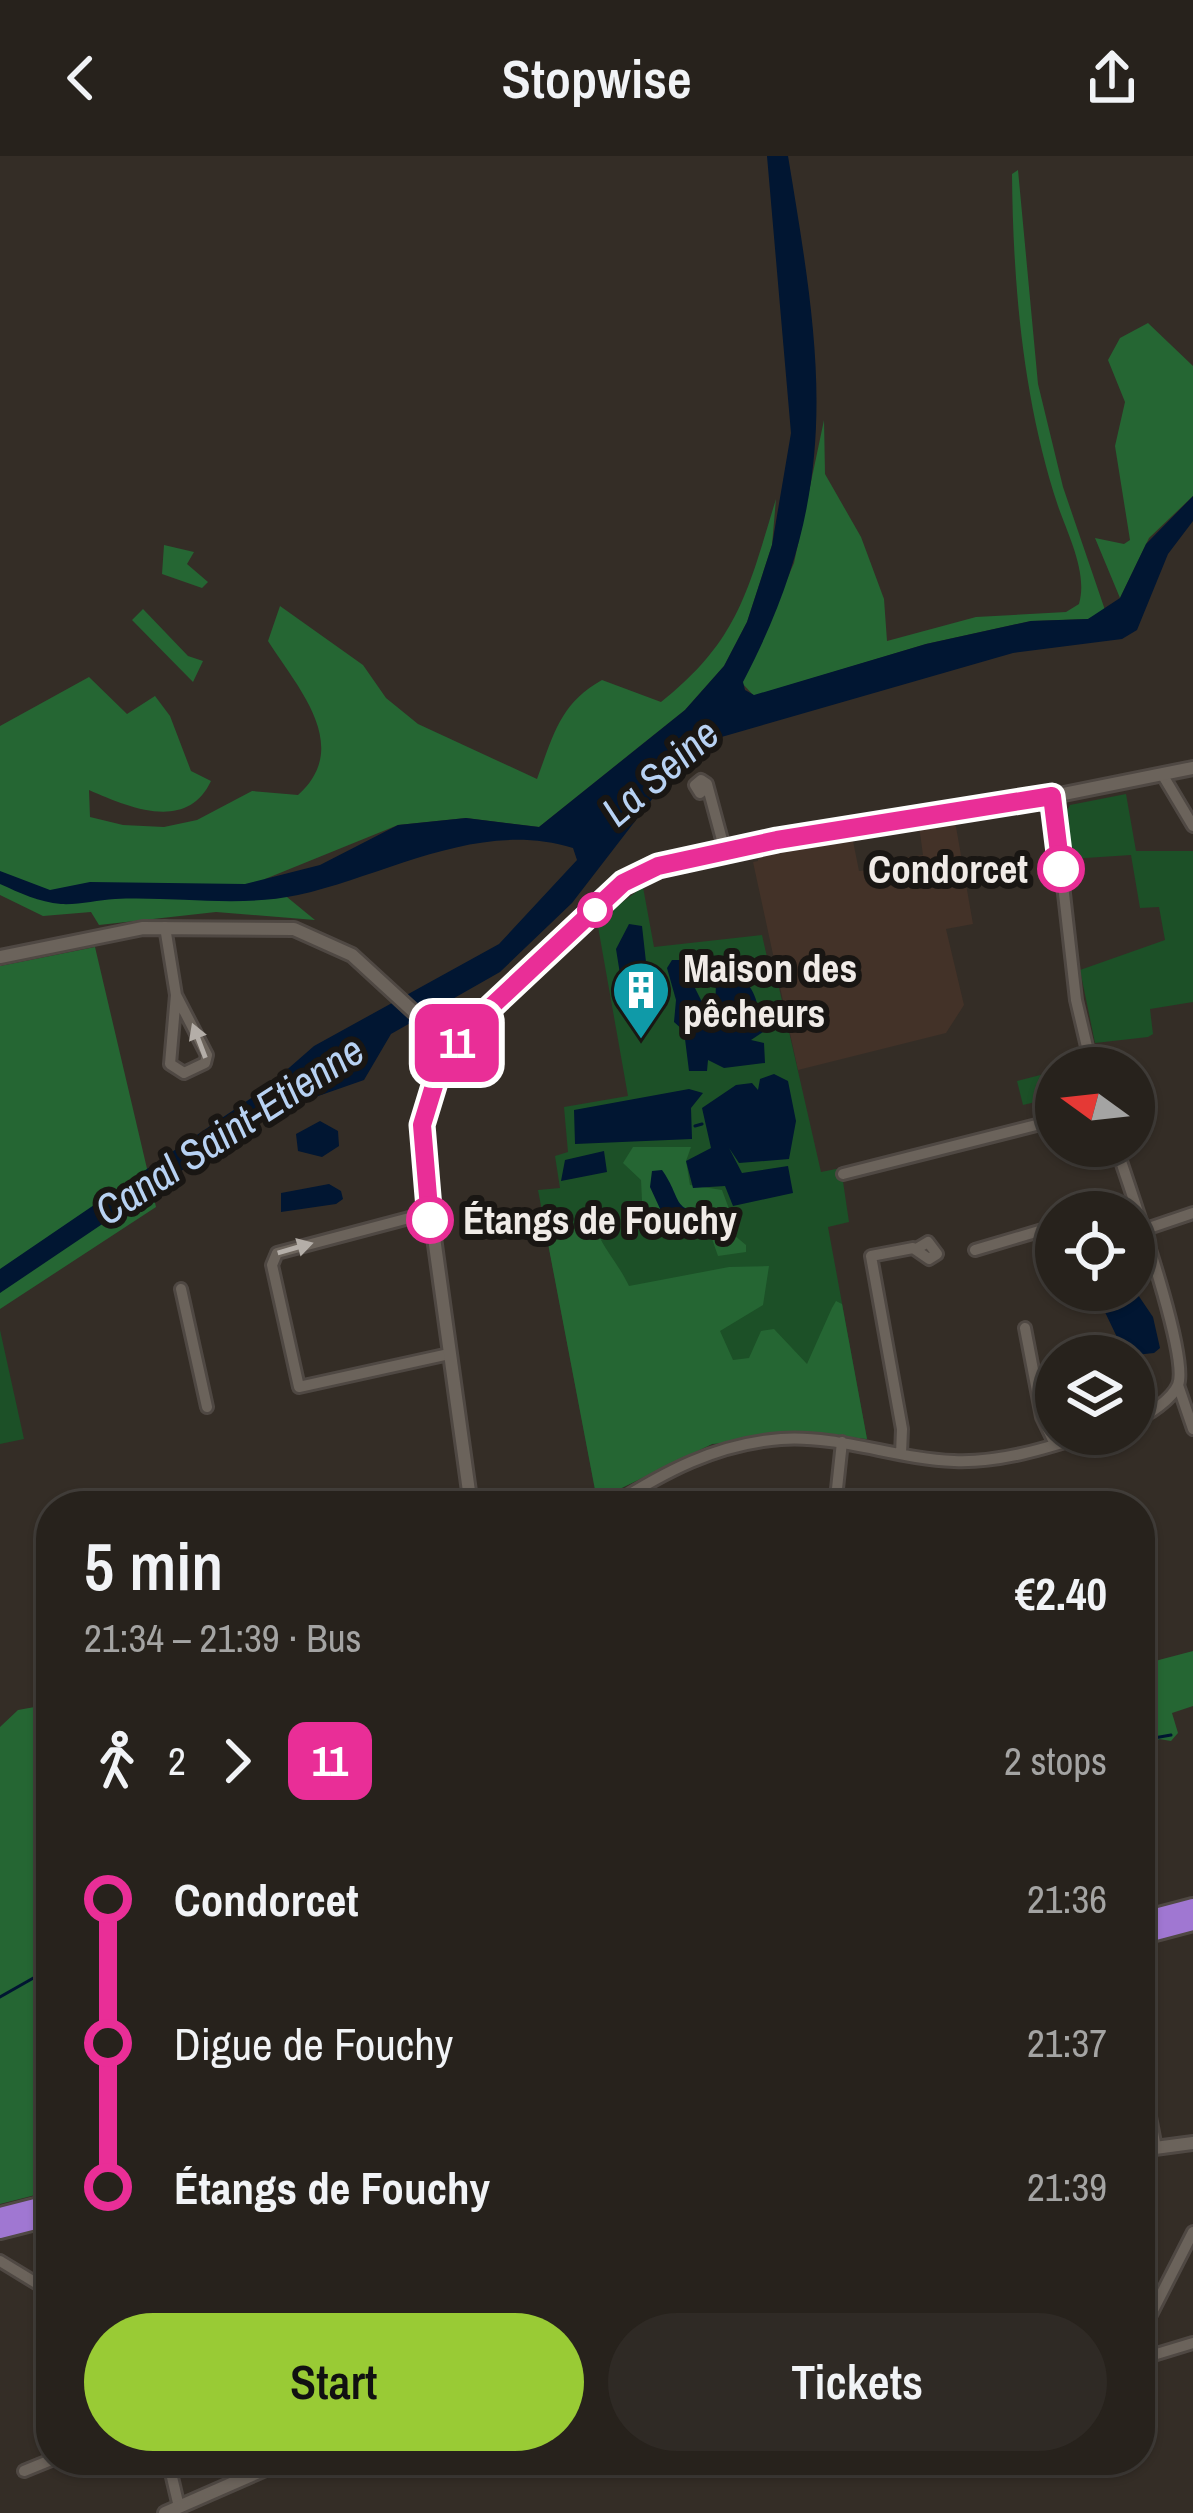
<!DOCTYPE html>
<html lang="en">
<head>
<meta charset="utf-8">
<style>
	:root { --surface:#27221c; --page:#2f2a25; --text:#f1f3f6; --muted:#a4a4a3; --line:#433f3b; --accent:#99cb35 }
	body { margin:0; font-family:"Archivo Narrow",sans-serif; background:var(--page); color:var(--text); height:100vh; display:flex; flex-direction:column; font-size:45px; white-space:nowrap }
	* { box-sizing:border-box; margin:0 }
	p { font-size:39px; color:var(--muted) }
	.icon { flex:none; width:66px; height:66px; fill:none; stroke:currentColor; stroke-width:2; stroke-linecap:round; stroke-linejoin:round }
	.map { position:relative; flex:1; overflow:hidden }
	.sheet { position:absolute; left:36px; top:1335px; width:1119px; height:984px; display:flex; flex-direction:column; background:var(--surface); border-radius:48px; box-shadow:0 3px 9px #0004,0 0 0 3px var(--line) }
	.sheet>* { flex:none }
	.badge { padding:0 24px; border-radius:18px; font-size:42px; line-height:78px }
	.needle { width:78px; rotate:285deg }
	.tools { position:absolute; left:1035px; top:891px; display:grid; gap:24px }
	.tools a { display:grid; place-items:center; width:120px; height:120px; border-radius:50%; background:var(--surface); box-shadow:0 3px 9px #0004,0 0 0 3px var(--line); font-size:60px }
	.map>.badge { position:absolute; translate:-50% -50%; box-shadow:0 0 0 6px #fff }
	.legs { display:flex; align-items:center; gap:18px; height:132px; padding:0 48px; font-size:39px }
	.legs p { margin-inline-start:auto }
	.headline { display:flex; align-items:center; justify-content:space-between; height:204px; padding:0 48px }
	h1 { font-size:66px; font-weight:600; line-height:90px }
	.primary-button { display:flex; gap:24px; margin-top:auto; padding:24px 48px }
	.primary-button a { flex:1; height:138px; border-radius:72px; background:var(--accent); color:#111; font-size:48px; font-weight:600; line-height:138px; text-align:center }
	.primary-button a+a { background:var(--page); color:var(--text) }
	ul { padding:0 48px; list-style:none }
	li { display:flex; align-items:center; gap:42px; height:144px; font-size:45px }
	li i { display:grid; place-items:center; width:18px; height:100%; margin:0 15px; background:currentColor }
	li i::after { content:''; width:30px; height:30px; margin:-15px; border:9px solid; border-radius:50%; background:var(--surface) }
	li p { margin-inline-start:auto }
	li:first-child i { background:linear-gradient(#0000 50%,currentColor 0) }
	li:last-child i { background:linear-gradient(currentColor 50%,#0000 0) }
	header { display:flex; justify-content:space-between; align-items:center; height:156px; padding:0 48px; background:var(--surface); font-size:54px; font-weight:600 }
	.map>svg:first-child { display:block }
	.industrial { fill:#433228 }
	.green { fill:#1c5027 }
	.forest { fill:#256633 }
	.water { fill:#011632 }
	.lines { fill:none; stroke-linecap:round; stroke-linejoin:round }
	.stream { stroke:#011632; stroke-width:3 }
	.minor-casing { stroke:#4f4843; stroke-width:16 }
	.tertiary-casing { stroke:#4f4843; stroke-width:18 }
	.trunk-casing { stroke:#4f4843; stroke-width:22 }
	.minor { stroke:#6b635b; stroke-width:10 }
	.tertiary { stroke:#6b635b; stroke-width:12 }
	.trunk { stroke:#a077d2; stroke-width:16 }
	.oneway { fill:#b4aea8 }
	.line-1-casing { stroke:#fff; stroke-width:27 }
	.line-1 { stroke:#e92e97; stroke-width:18 }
	.stop-1-dot { fill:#fff; stroke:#e92e97; stroke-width:6 }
	.labels { text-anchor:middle; stroke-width:12; stroke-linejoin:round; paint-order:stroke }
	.stop-label { font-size:39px; font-weight:bold; fill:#f0ebe7; stroke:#191613; text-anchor:end }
	.poi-label { font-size:39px; font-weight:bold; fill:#f0ebe7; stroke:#191613; text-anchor:start }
	.water-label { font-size:42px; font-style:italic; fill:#b8d2f3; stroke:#191613 }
</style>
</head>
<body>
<header><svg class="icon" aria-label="back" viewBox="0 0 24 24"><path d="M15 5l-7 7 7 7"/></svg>Stopwise<svg class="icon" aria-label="share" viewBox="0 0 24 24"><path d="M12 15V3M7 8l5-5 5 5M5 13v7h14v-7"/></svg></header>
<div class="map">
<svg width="1193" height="2357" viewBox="0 0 1193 2357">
	<rect width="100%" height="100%" fill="#342d26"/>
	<path class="industrial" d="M955,665l18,103 -27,5 18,76 -18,28 -148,37 -45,-208 5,-1 -1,-11 21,3 3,-6 71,-11 7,35 29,-3 -1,-8 36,-5 -4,-29z"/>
	<path class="green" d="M1126,638l10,57h57v151l-43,7 3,25 -5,3 -53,6 -15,-73 85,-30 -6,-33 -19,1 -9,-53 -61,4 -5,-45 5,-9z
		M643,731l11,60 108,-12 5,22h5l49,215 20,-4 8,54 -21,5 39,212 -55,-6 -100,11 -115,56 -59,-310 22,-2 -5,-32 13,-4 -4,-45 64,-11 -31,-175z
		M1056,915v26l-33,8 -6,-24z
		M0,1174l24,109 -24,5z"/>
	<path class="forest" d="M1018,14l20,214 25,103 42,123 -17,9 -57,2 -105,23 -172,52 -12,-13 52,-120 30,-143 1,54 36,63 23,62 3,42 89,-24 90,-5 13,-8c9,-31 -11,-69 -21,-98 -35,-106 -45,-221 -46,-332z
		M1148,167l45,43v130l-44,42 -29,60 -25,-60 29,6 6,-4 -15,-94 10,-44 -17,-42 12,-22z
		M776,343l-4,46 -25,77 -23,44 -39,44 -146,117 -73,-9 -68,7 -133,54 50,41 -99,-8 -117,13 -8,-13 -48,4 -43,-21v-169l89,-49 38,37 28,-18 15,20 21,55 20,10c-24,51 -81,27 -122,9l1,27 33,8 41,2 33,-7 55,-29 46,4c55,-49 -1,-108 -30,-154l12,-35 83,59 23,33 32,26 119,55c16,-43 23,-76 65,-99l59,22c78,-62 87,-112 115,-203z
		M164,389l30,7 -7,12 21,18 -6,6 -40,-14z
		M143,453l45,47 15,5 -10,21 -61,-62z
		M95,791l61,260 -156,102v-343z
		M633,991h58l-5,14 4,24 32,5 13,35 -13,-6v6l24,20v7l-28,4 -7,-20 -26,3 -14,-15 -9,5 1,6 -12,3 -8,-17 -2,-41 -18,-17z
		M553,1070l44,6c9,20 22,33 32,54l100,-19 40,-1 -6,39 -43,26 13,29 16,-2 12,-27 13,-2 33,35 25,-56 4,-7 6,3 25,135 -55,-6 -100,11 -115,56 -51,-267z
		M1140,1464l15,41 38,-10v55l-21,7 6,20 -7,8 -12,-2 -19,18z
		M51,1548v487l-51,13v-477l18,-17z"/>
	<path class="water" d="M767,0h21c34,205 56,333 -45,526l2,8 9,5 172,-51 105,-23 57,-2 32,-21 26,-54 47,-48v25l-25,33 -31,76 -15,9 -109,14 -302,87 -38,32 -101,131 -72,69 -109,62 -27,46 -100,35 -264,178v-24l266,-181 48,-42 185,-102 78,-84 -4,-12c-95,-29 -185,27 -275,47 -60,13 -122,1 -183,4 -18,1 -36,6 -54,5 -22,-2 -41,-11 -61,-20v-13l50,19 40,-8 155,2 75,-19 78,-40 68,-7 73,9 146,-117 39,-44 23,-44 25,-77 19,-112z
		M629,768l13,2 10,90 -10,11 -14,-3 -12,-75z
		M672,804h9l34,68 1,-50c40,-9 41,25 47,54l-12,8 13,3 1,20 -41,5 -16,-8 -1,11h-18l-5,-40 -10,-9 2,-22 -9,-32z
		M774,918l14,7 8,40 -7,38 -50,4 -10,-15 13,25 46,-7 5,27 -60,13 -8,-20 -32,2 -7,-27 25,-13 -9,-40 34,-23 16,-2 6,7 2,-11z
		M689,933l14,4 -12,15 1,31 -117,5 -1,-34z
		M320,965l18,10 1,15 -17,11 -24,-6 -2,-17z
		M604,995l3,21 -46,9 4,-21z
		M662,1014c22,31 7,42 53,43l3,17 -27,2 -7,-15 -22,-4 -12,-26 2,-16z
		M329,1028l12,7 2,8 -7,5 -55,8v-19z
		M1134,1133l19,28 7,31 -6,5 -28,3 -22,-46 3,-19z"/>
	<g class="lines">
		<path class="stream" d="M695,970l7,-2
			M1140,1596l14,-14 17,-3
			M0,1841l51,-29"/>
		<defs>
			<path id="minor" d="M1162,618l31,52
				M707,631l-7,6 -5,-8 6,-5 6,4 18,67
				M1053,640l23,204 16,68
				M165,771l11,68 -6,69 14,9 21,-10 2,-8 -31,-60
				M1116,990c12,38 74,210 62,239 -6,14 -30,31 -44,35
				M843,1018l213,-54
				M1107,1056l28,-8
				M428,1057l-151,40 -5,12 27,122 150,-33
				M1143,1074l50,-17
				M975,1094l81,-24
				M181,1133l26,118
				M1025,1172l17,89 13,27
				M1178,1229l15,44
				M901,1298l1,-25 -31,-173 42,-8 16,11 8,-5 -9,-12 -10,6
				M836,1342l6,-56
				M611,1350c53,-34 105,-62 170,-67 59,-4 115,20 173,22 45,2 94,-13 136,-27
				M1140,1909l16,83
				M0,2105l51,31
				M1140,2180l53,-104
				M1150,2200l43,-13
				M168,2304l11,47
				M24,2315l27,-11"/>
			<path id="tertiary" d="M0,801l143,-29 151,1 58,26 87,80
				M439 882a9 9 0 1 1 18 0a9 9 0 1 1-18 0Z
				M455,888l148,-143 38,-29 136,-32 247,-38 169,-34
				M452,891l-26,57 -5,39 50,363
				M1140,1994l53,-7
				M165,2357l121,-53"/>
			<path id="trunk" d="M1140,1765l53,-14
				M1140,1780l53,-14
				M0,2060l51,-13
				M0,2074l51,-13"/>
		</defs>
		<use href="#minor" class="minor-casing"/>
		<use href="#tertiary" class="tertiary-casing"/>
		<use href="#trunk" class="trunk-casing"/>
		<use href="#minor" class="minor"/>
		<use href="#tertiary" class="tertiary"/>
		<use href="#trunk" class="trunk"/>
	</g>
	<defs><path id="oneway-solid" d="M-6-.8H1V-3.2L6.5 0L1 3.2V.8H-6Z" transform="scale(3)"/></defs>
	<g class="oneway">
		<use href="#oneway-solid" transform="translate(199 885) rotate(-111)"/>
		<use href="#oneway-solid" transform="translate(295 1092) rotate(-16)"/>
	</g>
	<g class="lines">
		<defs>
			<path id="line-1" d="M430,1064l-8,-95 18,-59 38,-47 145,-136 35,-17 119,-26 275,-44 9,73"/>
		</defs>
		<use href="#line-1" class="line-1-casing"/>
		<use href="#line-1" class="line-1"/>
	</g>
	<defs>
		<symbol id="building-pin" viewBox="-11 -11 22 30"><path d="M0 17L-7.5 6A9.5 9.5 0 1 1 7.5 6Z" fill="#0f9aa8" stroke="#191613"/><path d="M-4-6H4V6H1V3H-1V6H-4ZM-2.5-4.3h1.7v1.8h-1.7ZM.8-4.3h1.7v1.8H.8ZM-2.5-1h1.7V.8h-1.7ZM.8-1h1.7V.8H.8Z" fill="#fff"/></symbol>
	</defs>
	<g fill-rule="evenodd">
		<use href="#building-pin" x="608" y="801" width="66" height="90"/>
	</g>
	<g class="stop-1-dot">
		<circle cx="1061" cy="713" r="21"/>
		<circle cx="595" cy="754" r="15"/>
		<circle cx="430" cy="1064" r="21"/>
	</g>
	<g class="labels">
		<g class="stop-label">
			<text x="1028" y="727">Condorcet</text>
			<text x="463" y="1078" text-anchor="start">Étangs de Fouchy</text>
		</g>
		<g class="poi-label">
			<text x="683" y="826">Maison des<tspan x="683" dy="45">pêcheurs</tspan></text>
		</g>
		<g class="water-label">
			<text transform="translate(660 616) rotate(-41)" y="15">La Seine</text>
			<text transform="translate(229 974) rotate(-33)" y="15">Canal Saint-Etienne</text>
		</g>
	</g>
</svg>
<div class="tools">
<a><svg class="needle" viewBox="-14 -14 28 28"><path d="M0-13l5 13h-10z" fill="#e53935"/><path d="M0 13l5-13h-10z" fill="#a4a4a3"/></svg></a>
<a><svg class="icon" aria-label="locate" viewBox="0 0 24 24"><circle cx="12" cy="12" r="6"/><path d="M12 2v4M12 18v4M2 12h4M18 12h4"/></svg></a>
<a><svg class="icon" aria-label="layers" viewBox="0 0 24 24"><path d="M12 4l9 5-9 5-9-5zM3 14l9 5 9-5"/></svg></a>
</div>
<b class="badge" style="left:457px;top:887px;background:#e92e97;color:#fff">11</b>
<section class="sheet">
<div class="headline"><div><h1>5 min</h1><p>21:34 – 21:39 · Bus</p></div><b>€2.40</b></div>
<div class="legs"><svg class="icon" aria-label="walk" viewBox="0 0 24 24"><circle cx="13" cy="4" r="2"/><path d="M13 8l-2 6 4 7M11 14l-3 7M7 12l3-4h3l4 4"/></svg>2<svg class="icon" aria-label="forward" viewBox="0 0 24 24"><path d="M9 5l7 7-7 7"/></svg><b class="badge" style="background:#e92e97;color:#fff">11</b><p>2 stops</p></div>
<ul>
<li><i style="color:#e92e97"></i><b>Condorcet</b><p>21:36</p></li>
<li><i style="color:#e92e97"></i><span>Digue de Fouchy</span><p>21:37</p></li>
<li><i style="color:#e92e97"></i><b>Étangs de Fouchy</b><p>21:39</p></li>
</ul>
<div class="primary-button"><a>Start</a><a>Tickets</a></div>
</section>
</div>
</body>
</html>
